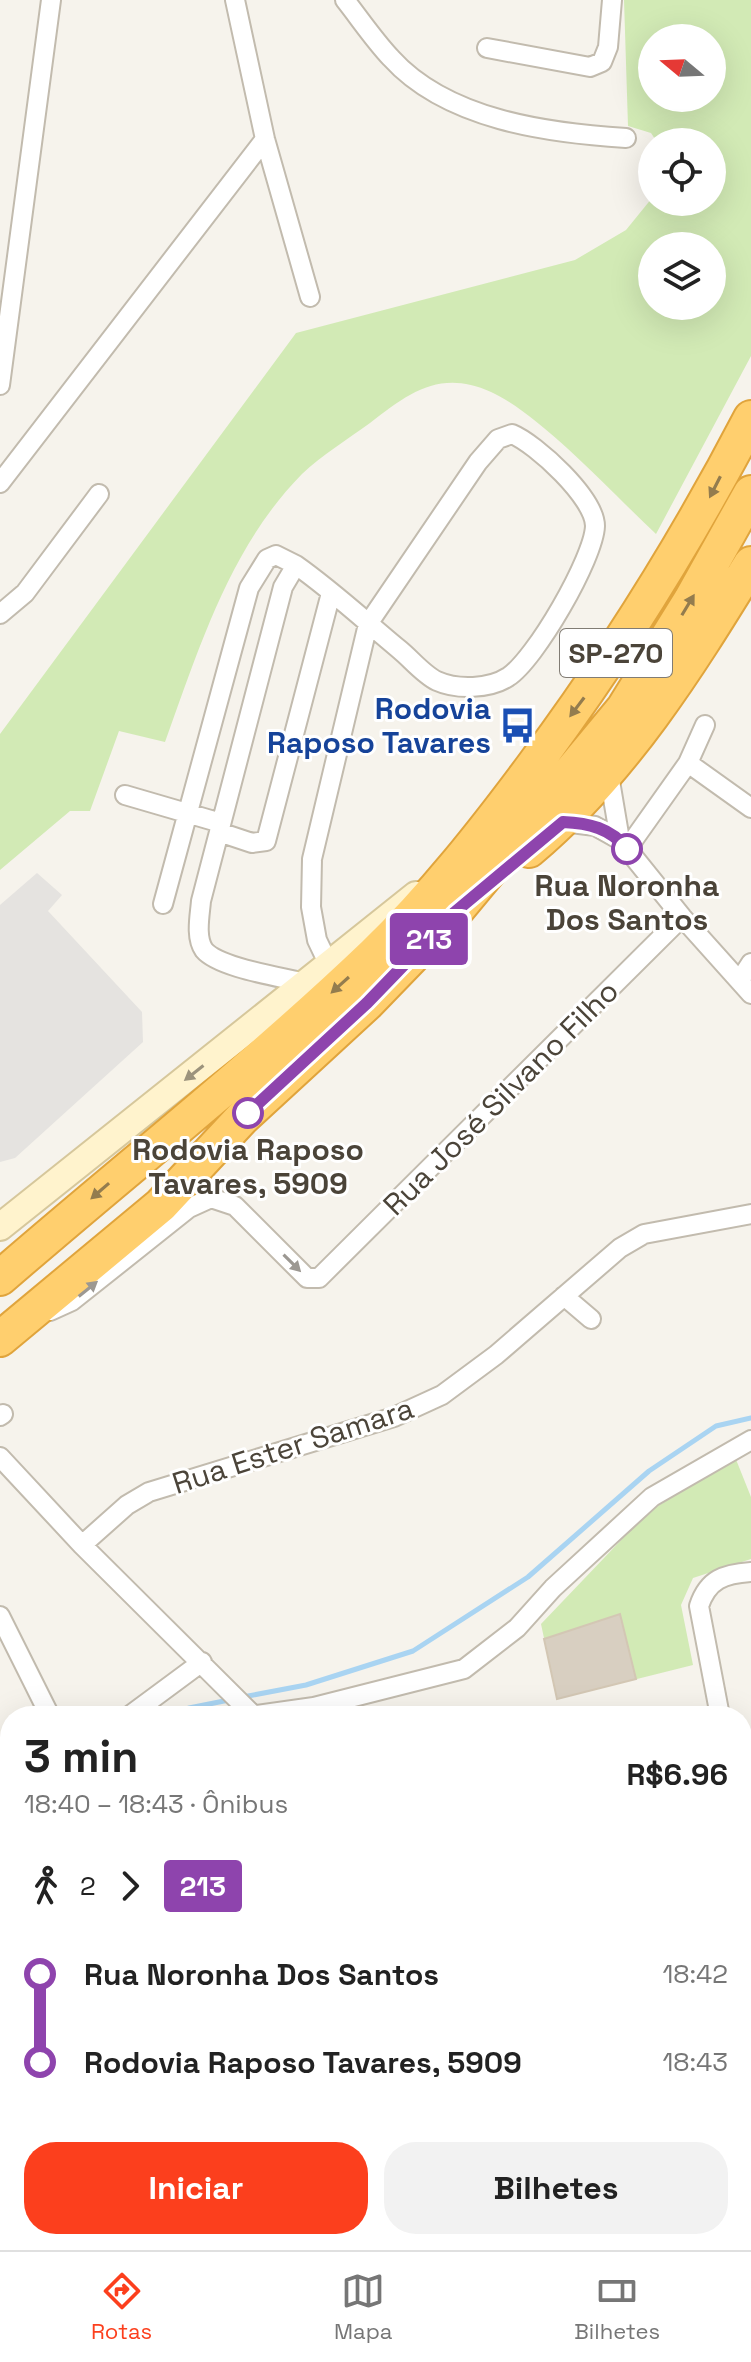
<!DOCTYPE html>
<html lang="pt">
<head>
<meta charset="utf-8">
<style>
	:root { --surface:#fff; --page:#f2f2f2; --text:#222; --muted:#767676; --line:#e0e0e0; --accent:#fc3f1d }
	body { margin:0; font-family:"Space Grotesk",sans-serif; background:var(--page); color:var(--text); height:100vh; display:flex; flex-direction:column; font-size:30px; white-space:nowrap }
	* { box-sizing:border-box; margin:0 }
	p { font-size:26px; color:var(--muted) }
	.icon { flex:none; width:44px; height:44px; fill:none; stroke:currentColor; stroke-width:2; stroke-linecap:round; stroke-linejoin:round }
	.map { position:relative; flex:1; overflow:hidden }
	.panel { position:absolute; left:0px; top:1706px; width:752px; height:544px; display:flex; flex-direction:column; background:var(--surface); border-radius:32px 32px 0 0; box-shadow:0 8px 32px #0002 }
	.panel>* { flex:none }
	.badge { padding:0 16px; border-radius:6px; font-size:28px; line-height:52px }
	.needle { width:52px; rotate:289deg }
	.fabs { position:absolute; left:638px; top:24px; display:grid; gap:16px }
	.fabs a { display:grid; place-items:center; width:88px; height:88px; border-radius:50%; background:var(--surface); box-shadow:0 8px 32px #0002; font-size:40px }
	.map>.badge { position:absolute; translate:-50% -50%; box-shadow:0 0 0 4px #fff }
	.legs { display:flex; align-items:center; gap:12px; height:88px; padding:0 24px; font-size:26px }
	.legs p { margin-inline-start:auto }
	.overview { display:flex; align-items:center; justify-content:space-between; height:136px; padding:0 24px }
	h1 { font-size:44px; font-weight:800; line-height:60px }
	.button { display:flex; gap:16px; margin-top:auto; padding:16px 24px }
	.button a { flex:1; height:92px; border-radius:32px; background:var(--accent); color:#fff; font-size:32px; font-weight:800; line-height:92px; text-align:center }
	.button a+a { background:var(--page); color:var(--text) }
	ul { padding:0 24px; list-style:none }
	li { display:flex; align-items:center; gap:28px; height:88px; font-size:30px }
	li i { display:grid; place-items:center; width:12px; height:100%; margin:0 10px; background:currentColor }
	li i::after { content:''; width:20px; height:20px; margin:-10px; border:6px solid; border-radius:50%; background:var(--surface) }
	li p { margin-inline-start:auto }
	li:first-child i { background:linear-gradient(#0000 50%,currentColor 0) }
	li:last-child i { background:linear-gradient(currentColor 50%,#0000 0) }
	.tabs { display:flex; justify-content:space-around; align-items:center; height:112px; border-top:2px solid var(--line); background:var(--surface); font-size:22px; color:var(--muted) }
	.tabs a { display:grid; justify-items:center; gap:4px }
	.tabs .active { color:var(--accent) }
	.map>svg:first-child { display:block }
	.green { fill:#d2eab5; fill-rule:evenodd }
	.parking { fill:#e5e3e0 }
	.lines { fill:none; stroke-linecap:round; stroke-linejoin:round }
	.stream { stroke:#a9d4f2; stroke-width:5 }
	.building { fill:#d8cfc1; stroke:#d3c7b4; stroke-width:2 }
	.street-casing { stroke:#c2bbae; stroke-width:22 }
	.secondary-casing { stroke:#d6c79b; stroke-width:30 }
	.highway-casing { stroke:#e0a43c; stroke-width:38 }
	.street { stroke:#fff; stroke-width:18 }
	.secondary { stroke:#fff3cd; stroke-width:26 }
	.highway { stroke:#ffcf6e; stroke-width:34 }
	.oneway { fill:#937c4e }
	.oneway2 { fill:#9c937c }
	.oneway3 { fill:#9c9892 }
	.line-1-casing { stroke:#fff; stroke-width:18 }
	.line-1 { stroke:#8e44ad; stroke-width:12 }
	.stop-1-dot { fill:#fff; stroke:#8e44ad; stroke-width:4 }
	.labels { text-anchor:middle; stroke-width:6; stroke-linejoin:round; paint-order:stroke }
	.shield { fill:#fff; stroke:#817c74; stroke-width:2 }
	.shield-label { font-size:28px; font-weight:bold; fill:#4b4439 }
	.transit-label { font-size:30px; font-weight:bold; fill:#164399; stroke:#fff; text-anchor:end }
	.stop-label { font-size:30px; font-weight:bold; fill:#4b4439; stroke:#fff }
	.street-label { font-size:30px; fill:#4b4439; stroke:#fff }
</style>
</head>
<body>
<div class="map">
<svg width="751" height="2250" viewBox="0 0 751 2250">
	<rect width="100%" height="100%" fill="#f6f3ec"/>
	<path class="green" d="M624,0h127v356l-95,178c-43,-40 -115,-119 -165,-142 -51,-23 -82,1 -121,31 -22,16 -48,32 -68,51 -72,73 -103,174 -137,268l-46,-11 -29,80h-20l-70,59v-136l296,-401 279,-73 51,-30 26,-32v4h60v-60h-55l-6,-9 -23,-7zM652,38h60v60h-60zM652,246h60v60h-60z
		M735,1457l16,40v62l-58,19 -12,27 12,60 -136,34 -16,-75 106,-111z"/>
	<path class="parking" d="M37,873l25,22 -14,16 94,101 1,30 -128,116 -15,4v-257z"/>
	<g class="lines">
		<path class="stream" d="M243,1697l63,-12 107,-34 115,-74 121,-106 67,-45 35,-8
			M176,1716l13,-8 40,-8
			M0,1847l10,-13
			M0,2218l10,-6
			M108,2240l12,10"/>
	</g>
	<path class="building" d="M620,1614l16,65 -79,20 -13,-60z"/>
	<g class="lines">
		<defs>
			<path id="street" d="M235,0l30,139 45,158
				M345,0c15,19 29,40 46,58 56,62 157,75 235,80
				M487,48l103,19 12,-5 6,-15 4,-47
				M0,385l51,-385
				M0,483l265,-344
				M0,614l25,-21 74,-99
				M688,763l63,45
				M609,775l11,65
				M125,795l96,28
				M563,822l32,4 25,14 62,77 69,77
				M219,832l33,11 14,-2 65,-248
				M627,849l61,-86 17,-38
				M163,904l86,-316 18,-29 9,-4 20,10
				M740,980l11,-17
				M305,983c-23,-6 -86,-15 -101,-33 -9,-13 -4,-35 -3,-49l82,-314 13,-22c37,26 70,57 104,85 11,9 24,25 37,31 20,9 53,8 71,-4 27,-17 86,-119 87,-151 0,-28 -59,-82 -83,-92l-14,5 -20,23 -110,162 -56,235 -1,48 6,33 11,23
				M564,1296l27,23
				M50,1311l22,-10 117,-93 22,-10 24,8 72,72h12l363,-361
				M0,1416l3,-2
				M0,1457l82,88 172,171
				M82,1545l45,-40 22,-13 245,-75 48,-22 54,-40 124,-107 24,-14 107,-20
				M0,1616l50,100
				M129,1716l73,-54
				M250,1716l64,-9 150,-38 53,-41 36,-40 99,-91 99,-57
				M720,1716l-21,-110c9,-27 25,-32 52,-34
				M742,1822l9,42
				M5,1826l5,-5
				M742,1908l9,-2
				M0,2049l10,-5
				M742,2168l9,12
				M186,2240l10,10
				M231,2240l5,10
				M426,2240l5,10
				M617,2240l5,10"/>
			<path id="secondary" d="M0,1227l416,-332"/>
			<path id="highway" d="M529,850c94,-79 158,-182 222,-286
				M0,1278c124,-108 255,-210 374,-324 59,-57 111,-123 160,-189 84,-113 152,-222 217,-347
				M0,1339l161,-134 81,-87 125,-115 88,-91 169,-204 67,-108 60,-107"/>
		</defs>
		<use href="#street" class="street-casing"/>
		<use href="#secondary" class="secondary-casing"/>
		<use href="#highway" class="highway-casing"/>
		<use href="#street" class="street"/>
		<use href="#secondary" class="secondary"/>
		<use href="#highway" class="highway"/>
	</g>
	<defs><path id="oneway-solid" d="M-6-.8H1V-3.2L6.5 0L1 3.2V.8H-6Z" transform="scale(2)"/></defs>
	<g class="oneway">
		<use href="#oneway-solid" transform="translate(715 487) rotate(117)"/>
		<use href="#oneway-solid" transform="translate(688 605) rotate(-59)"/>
		<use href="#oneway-solid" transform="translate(577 707) rotate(127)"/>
		<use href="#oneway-solid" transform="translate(340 985) rotate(138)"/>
		<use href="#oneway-solid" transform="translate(100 1191) rotate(139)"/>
	</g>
	<use class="oneway2" href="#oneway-solid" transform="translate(194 1073) rotate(142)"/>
	<g class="oneway3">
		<use href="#oneway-solid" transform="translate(292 1263) rotate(45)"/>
		<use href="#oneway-solid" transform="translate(88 1289) rotate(-39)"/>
	</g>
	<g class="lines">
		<defs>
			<path id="line-1" d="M248,1113l119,-110 88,-91 108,-90c25,1 48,6 64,27"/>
		</defs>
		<use href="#line-1" class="line-1-casing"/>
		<use href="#line-1" class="line-1"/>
	</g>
	<defs>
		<symbol id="bus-bare" viewBox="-9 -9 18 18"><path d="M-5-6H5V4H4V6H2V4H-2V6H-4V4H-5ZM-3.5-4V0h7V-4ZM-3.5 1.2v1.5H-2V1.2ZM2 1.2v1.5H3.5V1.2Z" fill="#1a4fb4" stroke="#fff" stroke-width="2.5" paint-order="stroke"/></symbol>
	</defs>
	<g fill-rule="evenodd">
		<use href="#bus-bare" x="492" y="700" width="51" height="51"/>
	</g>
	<g class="stop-1-dot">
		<circle cx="627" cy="849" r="14"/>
		<circle cx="248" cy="1113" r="14"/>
	</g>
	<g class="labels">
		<rect class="shield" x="560" y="629" width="112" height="48" rx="6"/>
		<g class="shield-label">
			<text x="616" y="663">SP-270</text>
		</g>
		<g class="transit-label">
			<text x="491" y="719">Rodovia<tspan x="491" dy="34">Raposo Tavares</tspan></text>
		</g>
		<g class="stop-label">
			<text x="627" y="896">Rua Noronha<tspan x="627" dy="34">Dos Santos</tspan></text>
			<text x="248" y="1160">Rodovia Raposo<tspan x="248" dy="34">Tavares, 5909</tspan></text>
		</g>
		<g class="street-label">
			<text transform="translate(501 1098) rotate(-45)" y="10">Rua José Silvano Filho</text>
			<text transform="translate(293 1446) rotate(-18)" y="10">Rua Ester Samara</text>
		</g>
	</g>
</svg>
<div class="fabs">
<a><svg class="needle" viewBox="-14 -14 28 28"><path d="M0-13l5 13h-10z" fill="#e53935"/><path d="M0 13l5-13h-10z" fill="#767676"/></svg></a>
<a><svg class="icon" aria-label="locate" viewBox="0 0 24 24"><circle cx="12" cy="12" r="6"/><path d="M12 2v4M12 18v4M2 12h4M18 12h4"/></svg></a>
<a><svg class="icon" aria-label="layers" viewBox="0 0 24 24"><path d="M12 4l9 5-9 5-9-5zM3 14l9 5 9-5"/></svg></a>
</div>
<b class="badge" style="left:429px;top:939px;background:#8e44ad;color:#fff">213</b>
<section class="panel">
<div class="overview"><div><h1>3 min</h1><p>18:40 – 18:43 · Ônibus</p></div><b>R$6.96</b></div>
<div class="legs"><svg class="icon" aria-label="walk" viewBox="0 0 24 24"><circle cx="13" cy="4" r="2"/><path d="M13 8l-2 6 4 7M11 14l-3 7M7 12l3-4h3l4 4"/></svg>2<svg class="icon" aria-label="forward" viewBox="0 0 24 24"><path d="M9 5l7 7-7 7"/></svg><b class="badge" style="background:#8e44ad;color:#fff">213</b></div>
<ul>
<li><i style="color:#8e44ad"></i><b>Rua Noronha Dos Santos</b><p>18:42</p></li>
<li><i style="color:#8e44ad"></i><b>Rodovia Raposo Tavares, 5909</b><p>18:43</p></li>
</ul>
<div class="button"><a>Iniciar</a><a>Bilhetes</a></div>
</section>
</div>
<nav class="tabs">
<a class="active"><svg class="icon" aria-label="directions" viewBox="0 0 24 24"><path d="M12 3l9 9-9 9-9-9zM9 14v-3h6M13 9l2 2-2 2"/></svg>Rotas</a>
<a><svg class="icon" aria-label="map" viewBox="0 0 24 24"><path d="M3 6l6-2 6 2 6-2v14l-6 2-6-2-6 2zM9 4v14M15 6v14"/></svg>Mapa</a>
<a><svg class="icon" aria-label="tickets" viewBox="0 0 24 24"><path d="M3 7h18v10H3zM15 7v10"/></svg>Bilhetes</a>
</nav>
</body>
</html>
